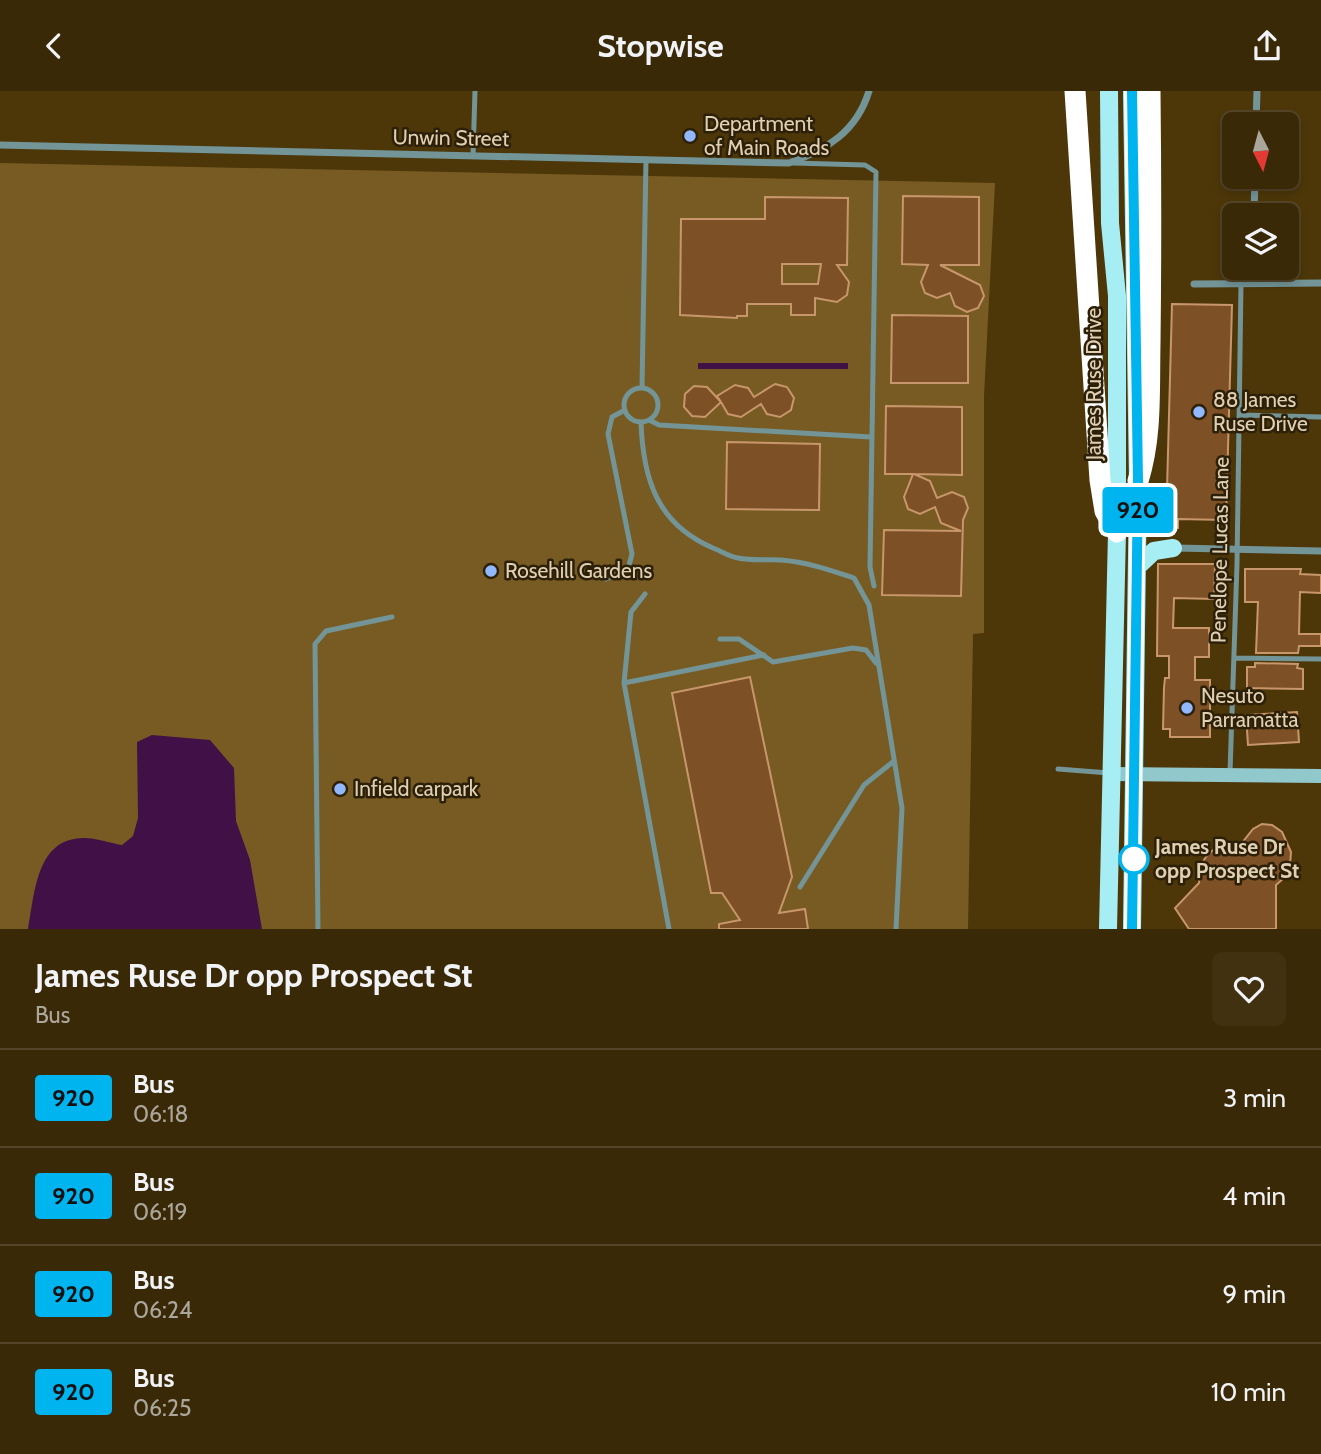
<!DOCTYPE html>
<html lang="en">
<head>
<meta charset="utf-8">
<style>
	:root { --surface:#3a2907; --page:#413111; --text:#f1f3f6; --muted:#aba69b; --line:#544528 }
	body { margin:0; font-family:Cabin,sans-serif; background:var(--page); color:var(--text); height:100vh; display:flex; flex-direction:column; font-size:26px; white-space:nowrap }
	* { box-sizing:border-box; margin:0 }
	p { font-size:23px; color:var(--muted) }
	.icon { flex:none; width:38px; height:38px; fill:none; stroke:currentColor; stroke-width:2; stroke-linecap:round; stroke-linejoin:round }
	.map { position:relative; height:838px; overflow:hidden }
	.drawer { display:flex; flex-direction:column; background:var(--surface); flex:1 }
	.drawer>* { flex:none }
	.badge { padding:0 14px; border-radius:5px; font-size:24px; line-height:46px }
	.needle { width:46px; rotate:174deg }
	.tools { position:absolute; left:1222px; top:21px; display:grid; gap:14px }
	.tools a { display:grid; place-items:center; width:77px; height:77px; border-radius:10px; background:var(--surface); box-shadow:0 4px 10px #0003,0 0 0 2px var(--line); font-size:35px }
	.map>.badge { position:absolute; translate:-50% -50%; box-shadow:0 0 0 4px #fff }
	.round { display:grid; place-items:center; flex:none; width:74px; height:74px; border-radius:10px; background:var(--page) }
	.summary { display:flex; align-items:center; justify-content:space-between; height:119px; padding:0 35px }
	h1 { font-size:33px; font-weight:700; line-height:52px }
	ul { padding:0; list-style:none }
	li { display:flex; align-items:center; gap:21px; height:98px; padding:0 35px; border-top:2px solid var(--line) }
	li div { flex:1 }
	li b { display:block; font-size:26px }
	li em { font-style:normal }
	li .badge { min-width:77px; font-weight:700; text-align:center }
	header { display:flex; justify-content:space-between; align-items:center; height:91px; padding:0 35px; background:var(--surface); font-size:32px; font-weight:700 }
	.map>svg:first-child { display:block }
	.green { fill:#785b22 }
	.water { fill:#401047 }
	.building { fill:#7e5026; stroke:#c8966b; stroke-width:2; fill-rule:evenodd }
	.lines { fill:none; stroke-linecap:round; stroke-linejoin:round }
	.lane { stroke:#739598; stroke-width:5 }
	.street { stroke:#739598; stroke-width:7 }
	.secondary { stroke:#91c8cc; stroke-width:14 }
	.primary { stroke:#a7eef4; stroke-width:18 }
	.highway { stroke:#fff; stroke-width:21 }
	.line-casing { stroke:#fff; stroke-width:16 }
	.line { stroke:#00b5ef; stroke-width:10 }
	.poi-dot { fill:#91b8fd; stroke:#2d2008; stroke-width:2.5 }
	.stop-dot { fill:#fff; stroke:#00b5ef; stroke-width:3.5 }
	.labels { text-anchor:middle; stroke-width:5; stroke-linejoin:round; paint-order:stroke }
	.poi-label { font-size:21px; fill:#e0d0b3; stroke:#2d2008; text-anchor:start }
	.street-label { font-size:21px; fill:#e0d0b3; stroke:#2d2008 }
	.stop-label { font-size:21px; font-weight:bold; fill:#e0d0b3; stroke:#2d2008; text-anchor:start }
</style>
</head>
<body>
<header><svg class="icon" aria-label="back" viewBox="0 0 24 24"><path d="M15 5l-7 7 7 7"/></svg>Stopwise<svg class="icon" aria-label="share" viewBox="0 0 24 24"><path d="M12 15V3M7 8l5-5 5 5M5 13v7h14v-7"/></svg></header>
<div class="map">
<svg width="1321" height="838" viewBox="0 0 1321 838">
	<rect width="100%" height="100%" fill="#4d3709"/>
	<path class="green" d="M0,72l995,20 -11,213v237l-11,1 -5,295h-968z"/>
	<path class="water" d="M698,272h150v6h-150z
		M152,644l58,5 24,28 2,53 14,39 12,69h-234c7,-36 8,-91 56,-91 12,0 26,5 38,7l11,-9 5,-18 -1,-76z"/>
	<path class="building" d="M903,105l76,1v68h-39l40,20 4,11 -6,12 -11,4 -12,-6 -5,-13 -13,5 -12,-5 -4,-11 7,-17 -26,-1z
		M765,106l83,1 -1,67h-10l12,17 -2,13 -10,7 -22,-4v17h-24v-11h-44v12h-10v2l-57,-3 1,-96h84zM782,173h39l-3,20h-36z
		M1172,213l60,1 -6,215 -48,-1v9l-12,-1z
		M892,224l76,1v67h-77z
		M775,293l12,3 7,11 -3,12 -11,7 -13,-3 -6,-10 -20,13 -13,-3 -7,-12 -16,15 -13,-1 -8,-9 1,-13 9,-8 13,1 14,15 -4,-6 18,-11 13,3 6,9z
		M886,315l76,1v68l-48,-1 16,7 7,17 15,-6 12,5 4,11 -5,12 -2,76 -79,-1 2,-65 77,1 -20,-8 -6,-16 -15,7 -12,-5 -4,-12 9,-23h-28z
		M727,351l93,2 -1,66 -93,-1z
		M1158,473h57l-1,35 -40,-1 -1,30h36v29h-14v23h15v57h-40v-8h-7l1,-41 1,-10h4v-22h-12z
		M1245,478h56l-1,5 21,1v18l-21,-1 -1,42h22v12h-22l-1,7h-42l2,-51h-13z
		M1255,572l43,1 -1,4 6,1v20l-56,-1v-21h8z
		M750,586l42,200 -13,36 26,-4 3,20h-89v-5l21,-4 -18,-27h-11l-39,-200z
		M1297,621l2,30 -51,3 -2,-30z
		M1262,733l10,1 10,7 9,20 -1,13 -6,13 -8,7v44h-87l-14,-21 24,-25 1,-17 8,-12 12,-9 21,-1 12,-15z"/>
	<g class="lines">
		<path class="lane" d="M473,65l2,-65
			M793,72l72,2 11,7 -6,395 4,19
			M642,297l4,-229
			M624 314a17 17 0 1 1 34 0a17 17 0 1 1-34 0Z
			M1240,324l81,2
			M649,329l10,5 212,12
			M641,331c2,57 16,102 72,126 8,3 17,9 25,10 14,3 29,1 43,2 26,2 49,10 73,18l15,27 33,203 -6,121
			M606,488l22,-10 4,-15 -24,-120 4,-17 13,-7
			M720,548h19l34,23 80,-14 13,2 10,13
			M1235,567l86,1
			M624,592l7,-71 14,-18
			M1058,678l51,4
			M1230,681l7,-208 4,-281
			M800,796l64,-102 30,-24
			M318,838l-3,-285 11,-13 66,-14
			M669,838l-45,-246 140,-28"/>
		<path class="street" d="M1256,33l1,-33
			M0,54l789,18c38,-13 68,-32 80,-72
			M1254,124l1,-38
			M1252,191v-14
			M1194,193l127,-1
			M1175,457l146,3"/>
		<path class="secondary" d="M1112,683l209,2"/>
		<path class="primary" d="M1132,0l6,390 -6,448
			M1137,476l17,-16 19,-3
			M1108,838l9,-397v-236l-7,-73 -1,-132"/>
		<path class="highway" d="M1075,0l25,389 5,31 12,21
			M1138,390c14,-44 11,-92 12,-138 1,-84 1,-168 0,-252"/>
	</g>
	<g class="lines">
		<defs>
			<path id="line" d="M1132,0l6,390 -6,448"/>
		</defs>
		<use href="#line" class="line-casing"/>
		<use href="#line" class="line"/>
	</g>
	<g class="poi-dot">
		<circle cx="690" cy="45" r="7"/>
		<circle cx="1199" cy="321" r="7"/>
		<circle cx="491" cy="480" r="7"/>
		<circle cx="1187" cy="617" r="7"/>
		<circle cx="340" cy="698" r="7"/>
	</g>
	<circle class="stop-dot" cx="1134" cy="768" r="14"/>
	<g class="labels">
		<g class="poi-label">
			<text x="704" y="40">Department<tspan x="704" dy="24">of Main Roads</tspan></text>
			<text x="1213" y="316">88 James<tspan x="1213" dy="24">Ruse Drive</tspan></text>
			<text x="505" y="487">Rosehill Gardens</text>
			<text x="1201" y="612">Nesuto<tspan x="1201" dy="24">Parramatta</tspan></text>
			<text x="354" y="705">Infield carpark</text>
		</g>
		<g class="street-label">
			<text transform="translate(451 47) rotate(1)" y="7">Unwin Street</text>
			<text transform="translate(1094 293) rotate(-90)" y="7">James Ruse Drive</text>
			<text transform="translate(1220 459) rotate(-89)" y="7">Penelope Lucas Lane</text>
		</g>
		<g class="stop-label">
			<text x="1155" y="763">James Ruse Dr<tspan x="1155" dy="24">opp Prospect St</tspan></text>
		</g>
	</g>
</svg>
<div class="tools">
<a><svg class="needle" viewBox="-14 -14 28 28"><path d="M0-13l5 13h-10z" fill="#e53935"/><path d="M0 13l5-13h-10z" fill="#aba69b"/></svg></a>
<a><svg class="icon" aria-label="layers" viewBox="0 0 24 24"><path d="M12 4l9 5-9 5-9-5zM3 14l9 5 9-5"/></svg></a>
</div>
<b class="badge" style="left:1138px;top:419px;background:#00b5ef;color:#111">920</b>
</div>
<section class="drawer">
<div class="summary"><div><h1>James Ruse Dr opp Prospect St</h1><p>Bus</p></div><a class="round"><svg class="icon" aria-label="heart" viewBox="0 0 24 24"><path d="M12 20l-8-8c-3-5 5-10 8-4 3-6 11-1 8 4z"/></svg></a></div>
<ul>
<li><span class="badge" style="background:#00b5ef;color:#111">920</span><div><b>Bus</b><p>06:18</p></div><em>3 min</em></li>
<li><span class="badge" style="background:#00b5ef;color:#111">920</span><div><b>Bus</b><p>06:19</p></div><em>4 min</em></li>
<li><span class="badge" style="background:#00b5ef;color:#111">920</span><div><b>Bus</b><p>06:24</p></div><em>9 min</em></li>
<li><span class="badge" style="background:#00b5ef;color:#111">920</span><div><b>Bus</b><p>06:25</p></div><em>10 min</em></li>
</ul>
</section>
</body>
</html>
